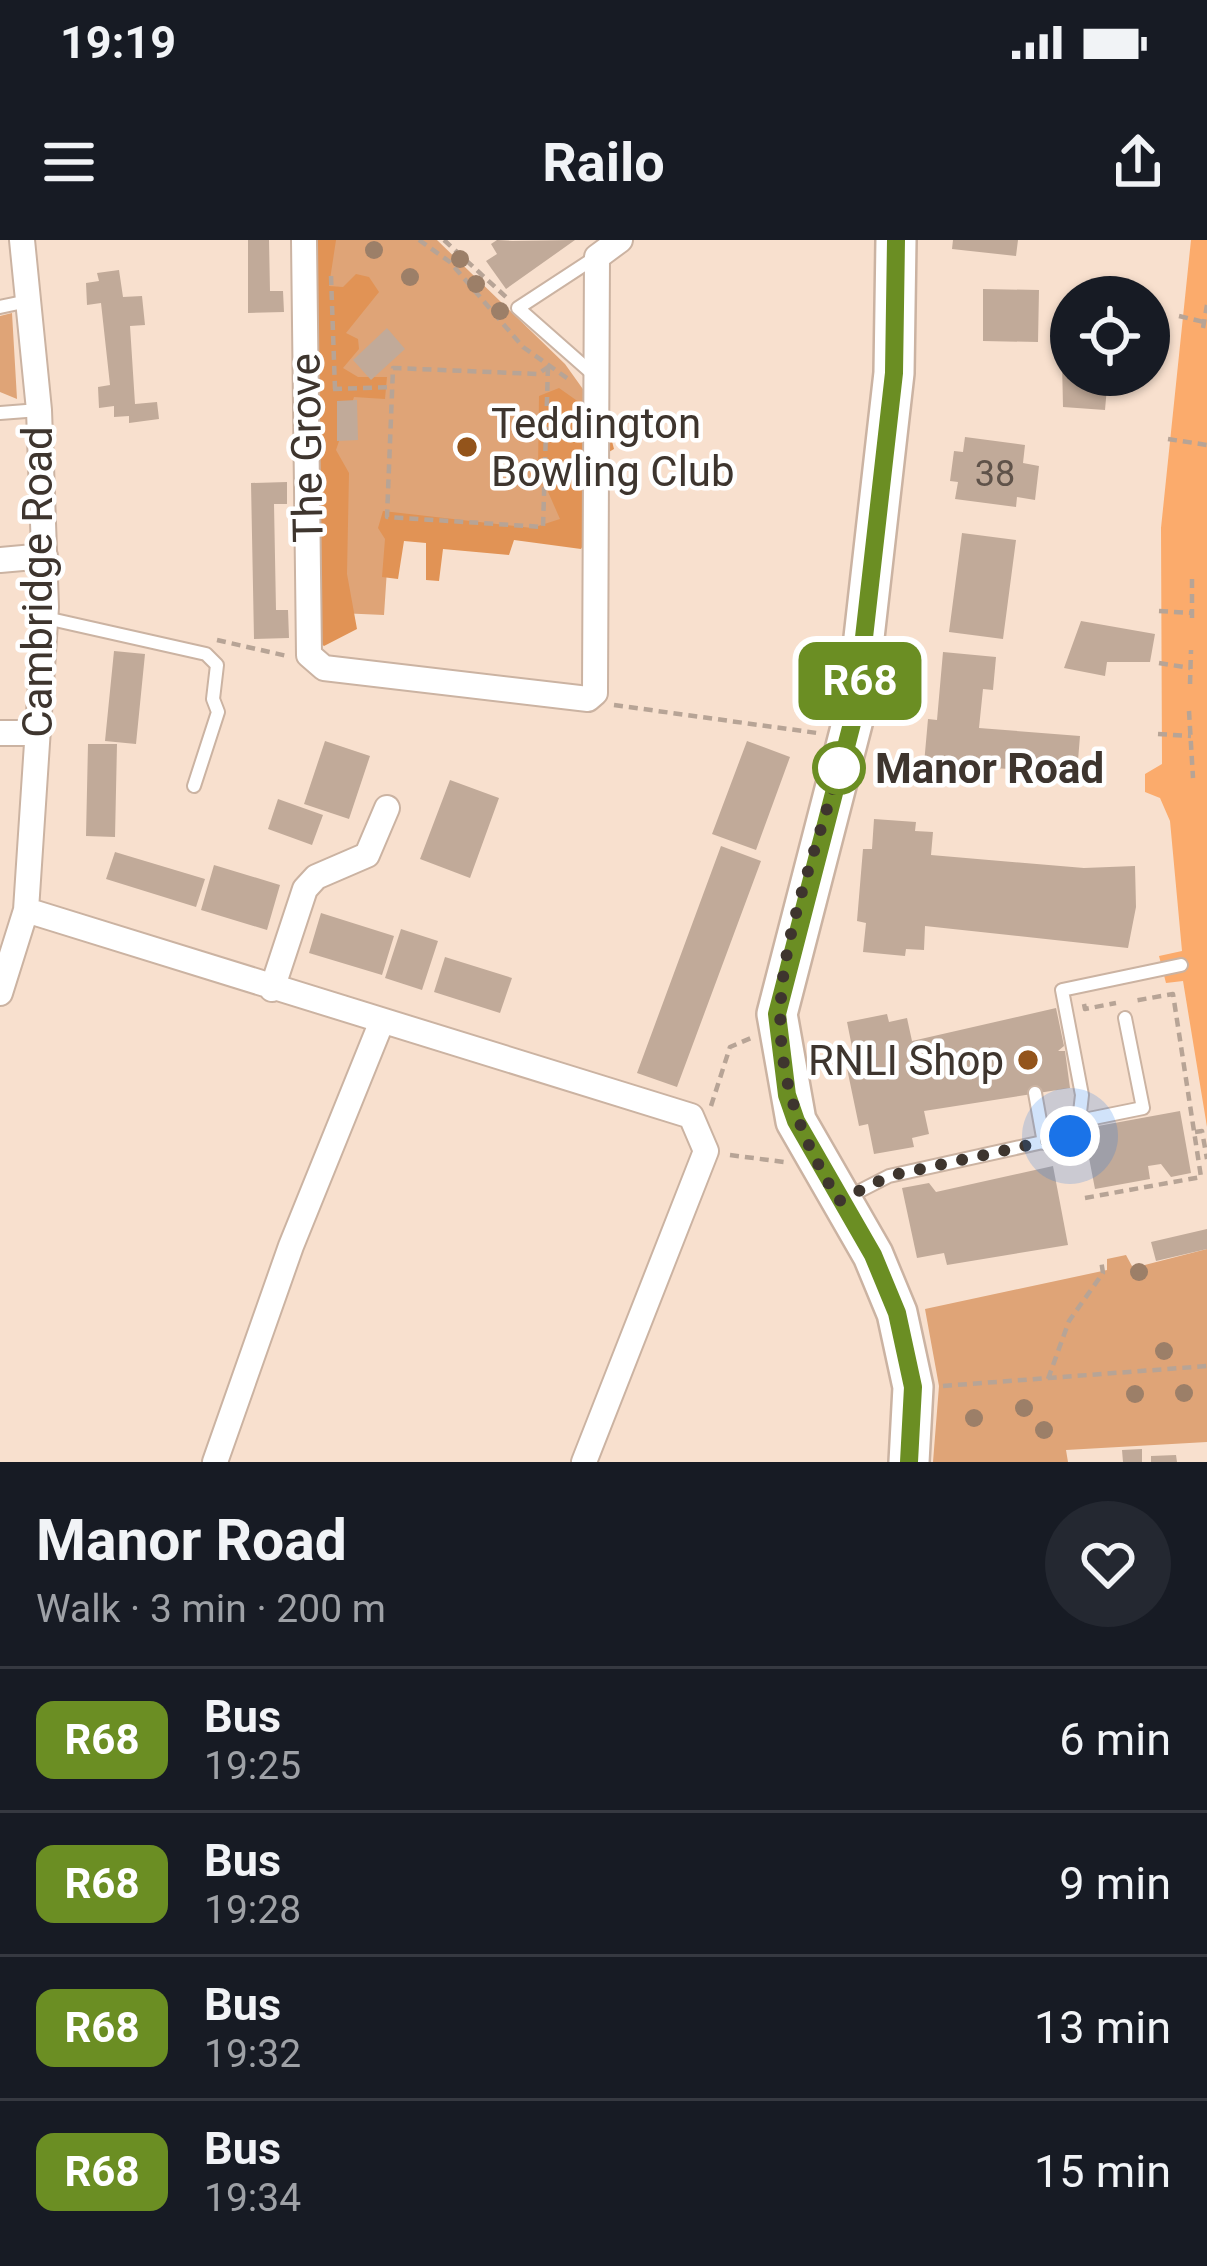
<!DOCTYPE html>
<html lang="en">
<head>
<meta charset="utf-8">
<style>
	:root { --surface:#171b24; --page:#242831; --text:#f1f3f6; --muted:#9ea1a6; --line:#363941 }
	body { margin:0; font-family:Roboto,sans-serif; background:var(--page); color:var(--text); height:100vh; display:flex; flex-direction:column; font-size:45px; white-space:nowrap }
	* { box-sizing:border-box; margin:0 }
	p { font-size:39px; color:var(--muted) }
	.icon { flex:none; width:66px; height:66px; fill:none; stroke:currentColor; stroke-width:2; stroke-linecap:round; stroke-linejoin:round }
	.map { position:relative; height:1222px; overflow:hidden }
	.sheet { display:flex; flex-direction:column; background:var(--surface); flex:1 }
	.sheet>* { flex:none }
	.badge { padding:0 24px; border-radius:18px; font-size:42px; line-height:78px }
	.tools { position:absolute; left:1050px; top:36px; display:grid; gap:24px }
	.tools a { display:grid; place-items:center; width:120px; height:120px; border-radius:50%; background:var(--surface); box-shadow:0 3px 9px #0004; font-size:60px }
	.you { position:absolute; width:60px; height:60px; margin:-30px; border:9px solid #fff; border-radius:50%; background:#1a73e8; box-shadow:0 0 0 18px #1a73e833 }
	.map>.badge { position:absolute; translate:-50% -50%; box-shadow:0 0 0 6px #fff }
	.round { display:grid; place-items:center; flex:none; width:126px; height:126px; border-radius:63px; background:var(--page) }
	.summary { display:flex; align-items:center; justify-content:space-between; height:204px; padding:0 36px }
	h1 { font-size:57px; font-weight:700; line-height:90px }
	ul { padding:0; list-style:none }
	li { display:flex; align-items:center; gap:36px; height:144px; padding:0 36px; border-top:3px solid var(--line) }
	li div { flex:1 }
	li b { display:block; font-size:45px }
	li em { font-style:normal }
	li .badge { min-width:132px; font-weight:700; text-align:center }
	.status { display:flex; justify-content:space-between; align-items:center; height:84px; padding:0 60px; background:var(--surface); direction:ltr }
	.status svg { height:33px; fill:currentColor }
	header { display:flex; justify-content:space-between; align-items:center; height:156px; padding:0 36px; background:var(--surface); font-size:54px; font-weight:700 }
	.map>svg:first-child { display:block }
	.green { fill:#dfa477 }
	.forest { fill:#e19355 }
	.water { fill:#fbab6c }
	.building { fill:#c1aa99 }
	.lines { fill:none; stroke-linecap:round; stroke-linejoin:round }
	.service-casing { stroke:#cbb3a2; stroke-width:16 }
	.minor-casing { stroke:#cbb3a2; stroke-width:28 }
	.primary-casing { stroke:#cbb3a2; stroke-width:44 }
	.path { stroke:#b7a496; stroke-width:4.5; stroke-dasharray:9 6; stroke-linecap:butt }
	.service { stroke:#fff; stroke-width:12 }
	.minor { stroke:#fff; stroke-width:24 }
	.primary { stroke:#fff; stroke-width:39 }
	.tree { fill:#9c7f68 }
	.line-casing { stroke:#fff; stroke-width:27 }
	.line { stroke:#6b8e23; stroke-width:18 }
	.walk { stroke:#3e352e; stroke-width:12; stroke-dasharray:0 21.6 }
	.poi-dot { fill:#93541b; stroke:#fff; stroke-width:4.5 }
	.stop-dot { fill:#fff; stroke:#6b8e23; stroke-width:6 }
	.labels { text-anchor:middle; stroke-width:9; stroke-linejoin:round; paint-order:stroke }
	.number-label { font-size:36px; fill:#5f5249 }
	.poi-label { font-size:42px; fill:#3e352e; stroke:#fff; text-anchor:start }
	.street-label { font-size:42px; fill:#3e352e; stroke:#fff }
	.stop-label { font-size:42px; font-weight:bold; fill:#3e352e; stroke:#fff; text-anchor:start }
</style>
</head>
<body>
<div class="status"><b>19:19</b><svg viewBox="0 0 49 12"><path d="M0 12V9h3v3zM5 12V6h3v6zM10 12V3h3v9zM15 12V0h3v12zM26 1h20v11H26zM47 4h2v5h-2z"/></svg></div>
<header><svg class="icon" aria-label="menu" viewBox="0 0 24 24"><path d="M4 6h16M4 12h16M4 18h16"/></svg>Railo<svg class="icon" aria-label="share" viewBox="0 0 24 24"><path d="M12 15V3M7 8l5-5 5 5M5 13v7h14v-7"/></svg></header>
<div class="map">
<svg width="1207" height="1222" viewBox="0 0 1207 1222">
	<rect width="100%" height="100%" fill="#f8e0ce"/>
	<path class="green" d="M313,0h124l128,124 20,28 -1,143 -194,-11 -6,91 -68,-3z
		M12,73l5,86 -17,-7v-76z
		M1207,1009v193l-141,8 2,12h-135l6,-76 -14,-77 182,-39v-11l19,-4 7,13z"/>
	<path class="forest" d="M310,0h26l-7,46 14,1 13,-13 13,3 10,15 -33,41 12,6 1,10 -16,19 15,9h29l-2,22 -31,-2 -18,53 13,23 -2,101 10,55 -33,17 -24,-19z
		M559,148l48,34 7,27 -12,7 -11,77 -10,16 -67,-9 -5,15 -66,-6 -4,32 -13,-1v-37l-22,-2 -6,38 -16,-2 3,-38 -7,-11 5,-17 149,17 28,-9 -22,-50 1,-73z"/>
	<path class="water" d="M1191,0h16v887l-24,-146 -17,2 -7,-27 23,-5 -12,-130 -10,-23 -15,-6v-18l17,-10 -1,-236z"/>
	<path class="building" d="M248,0h21l1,51h13l1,21 -36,1z
		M497,0l15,1 63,-1 -69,49 -20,-28 11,-7 -6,-10z
		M953,0h65l-2,16 -64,-7z
		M119,30l4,27 19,-1 3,29 -15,1 5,78 22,-2 2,17 -30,4v-7l-15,1v-11l-15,2 -1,-21 12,-2 -9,-82 -14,2 -1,-22 13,-2 -2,-8z
		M983,49l56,1 -1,52 -55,-1z
		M387,88l18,21 -34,31 -18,-20z
		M1062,121l9,1v13h37l-3,35 -42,-3z
		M357,160l1,40 -21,1v-40z
		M965,197l60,8 -2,18 16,3 -4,34 -18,-3 -1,10 -61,-8 3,-17 -8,-1 4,-30 9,1z
		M287,242v22h-13l2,106h12l1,28 -35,1 -3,-156z
		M962,293l54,7 -13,99 -54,-7z
		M1081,381l74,13 -5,28h-43l-2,14 -41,-8z
		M114,411l31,3 -9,90 -31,-3z
		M943,412l53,5 -3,33 -10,-1 -4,39 101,8 -3,37 -153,-9 4,-45 9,1z
		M325,501l45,15 -21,63 -45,-15z
		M747,501l43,16 -34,93 -44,-16z
		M88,504h29l-2,93 -29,-1z
		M450,540l49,18 -29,80 -50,-19z
		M278,559l45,16 -11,30 -44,-16z
		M874,579l42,3 -1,9 18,1 -2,23 153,13 51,-2 1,41 -8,41 -203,-22 -1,24 -18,-1 -1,7 -42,-4 3,-29 -9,-2 6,-72h9z
		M721,606l40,15 -84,226 -40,-14z
		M115,612l90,27 -9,28 -90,-28z
		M214,625l66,20 -13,45 -66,-20z
		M321,673l73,23 -12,39 -73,-22z
		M401,689l37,12 -16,49 -37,-12z
		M445,717l67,21 -12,35 -66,-21z
		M1056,768l8,38 -6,5h7l5,37 -146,23 5,23 -17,4 2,9 -40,7 -6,-30 -9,2 -15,-72 9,-2 -6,-30 40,-8 2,8 18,-4 5,23z
		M1180,871l11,62 -20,4 -10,-13 -13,2 2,13 -55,10 -10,-52 14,-2 -1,-9z
		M1053,926l15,79 -121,20 -3,-12 -27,5 -15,-70 27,-5 7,9z
		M1207,989v20l-51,12 -5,-19z
		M1142,1209v13h-19l-1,-12z
		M1176,1215l1,7h-26v-6z"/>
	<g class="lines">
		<defs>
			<path id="service" d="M0,67l28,-6
				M594,135l-76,-67 78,-51
				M0,173l39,-3
				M46,378l160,36 11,11 -4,34 5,13 -24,74
				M1035,853l9,50
				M1079,881l3,-26 -20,-105 119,-25
				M846,958l43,-22 181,-40 9,-15 64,-13 -18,-90"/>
			<path id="minor" d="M304,0l5,415 15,13 264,31 7,-6 2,-436 23,-17
				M0,320l45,-4
				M0,493h38
				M26,670l665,206 15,35 -122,311
				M272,749l33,-100 11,-12 51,-22 20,-47
				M0,753l26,-83 20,-303 -7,-197 -17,-170
				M215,1222l76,-216 91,-225"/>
			<path id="primary" d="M896,0l-2,133 -38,335 -79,306 19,107 77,134 24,58 16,74 -4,75"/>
		</defs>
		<use href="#service" class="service-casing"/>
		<use href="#minor" class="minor-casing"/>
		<use href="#primary" class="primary-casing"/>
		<path class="path" d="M419,0l31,22 73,85 48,34
			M444,0l62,57
			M331,36l4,113
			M1179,76l25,6
			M1203,88l4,-23
			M548,127l-5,160 -156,-10 6,-149 145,6z
			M333,149l60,-2
			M1168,199l39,6
			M1159,371l33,2
			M1192,378v-45
			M217,400l70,16
			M1159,423l31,5
			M1190,444l1,-34
			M614,465l203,28
			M1189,471l4,67
			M1158,494l33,2
			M1084,764l1,5 31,-6
			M711,866l19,-59 21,-9
			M1195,892l7,-1 5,28
			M730,915l54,7
			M1085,958l116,-21 -28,-183 -40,7
			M1048,1139l21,-58 34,-48 -2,-13
			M943,1146l264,-20"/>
		<use href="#service" class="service"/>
		<use href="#minor" class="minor"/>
		<use href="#primary" class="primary"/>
	</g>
	<g class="tree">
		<circle cx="374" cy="10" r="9"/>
		<circle cx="460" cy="19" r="9"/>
		<circle cx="410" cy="37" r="9"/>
		<circle cx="476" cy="44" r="9"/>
		<circle cx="500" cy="71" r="9"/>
		<circle cx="1139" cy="1032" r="9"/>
		<circle cx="1164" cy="1111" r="9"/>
		<circle cx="1184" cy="1153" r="9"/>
		<circle cx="1135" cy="1154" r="9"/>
		<circle cx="1024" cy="1168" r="9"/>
		<circle cx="974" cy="1178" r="9"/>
		<circle cx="1044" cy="1190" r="9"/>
	</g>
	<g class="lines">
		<defs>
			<path id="line" d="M896,0l-2,133 -38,335 -79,306 10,81 9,26 77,134 24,58 16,74 -4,75"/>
		</defs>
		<use href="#line" class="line-casing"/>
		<use href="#line" class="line"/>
		<path class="walk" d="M839,528c-49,173 -103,266 0,433l50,-25 181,-40"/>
	</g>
	<g class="poi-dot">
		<circle cx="467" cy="207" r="12"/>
		<circle cx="1028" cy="820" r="12"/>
	</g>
	<circle class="stop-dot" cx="839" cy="528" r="24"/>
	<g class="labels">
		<g class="number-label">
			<text x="995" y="246">38</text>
		</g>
		<g class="poi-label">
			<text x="491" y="198">Teddington<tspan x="491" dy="48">Bowling Club</tspan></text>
			<text x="1004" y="835" text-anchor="end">RNLI Shop</text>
		</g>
		<g class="street-label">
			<text transform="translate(306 208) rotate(-91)" y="15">The Grove</text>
			<text transform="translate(37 342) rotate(-90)" y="15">Cambridge Road</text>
		</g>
		<g class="stop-label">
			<text x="875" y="543">Manor Road</text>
		</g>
	</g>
</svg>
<div class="tools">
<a><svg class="icon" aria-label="locate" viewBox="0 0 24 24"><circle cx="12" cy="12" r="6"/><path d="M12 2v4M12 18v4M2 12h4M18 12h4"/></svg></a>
</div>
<div class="you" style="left:1070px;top:896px"></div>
<b class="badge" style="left:860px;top:441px;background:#6b8e23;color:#fff">R68</b>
</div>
<section class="sheet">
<div class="summary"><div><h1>Manor Road</h1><p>Walk · 3 min · 200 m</p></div><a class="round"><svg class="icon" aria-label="heart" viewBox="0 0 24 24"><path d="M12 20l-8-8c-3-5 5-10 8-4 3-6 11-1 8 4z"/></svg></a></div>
<ul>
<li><span class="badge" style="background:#6b8e23;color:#fff">R68</span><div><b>Bus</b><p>19:25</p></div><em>6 min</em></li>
<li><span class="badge" style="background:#6b8e23;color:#fff">R68</span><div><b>Bus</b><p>19:28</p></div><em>9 min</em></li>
<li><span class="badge" style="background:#6b8e23;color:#fff">R68</span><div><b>Bus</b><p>19:32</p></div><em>13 min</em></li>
<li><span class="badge" style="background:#6b8e23;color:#fff">R68</span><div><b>Bus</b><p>19:34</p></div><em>15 min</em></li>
</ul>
</section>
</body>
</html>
